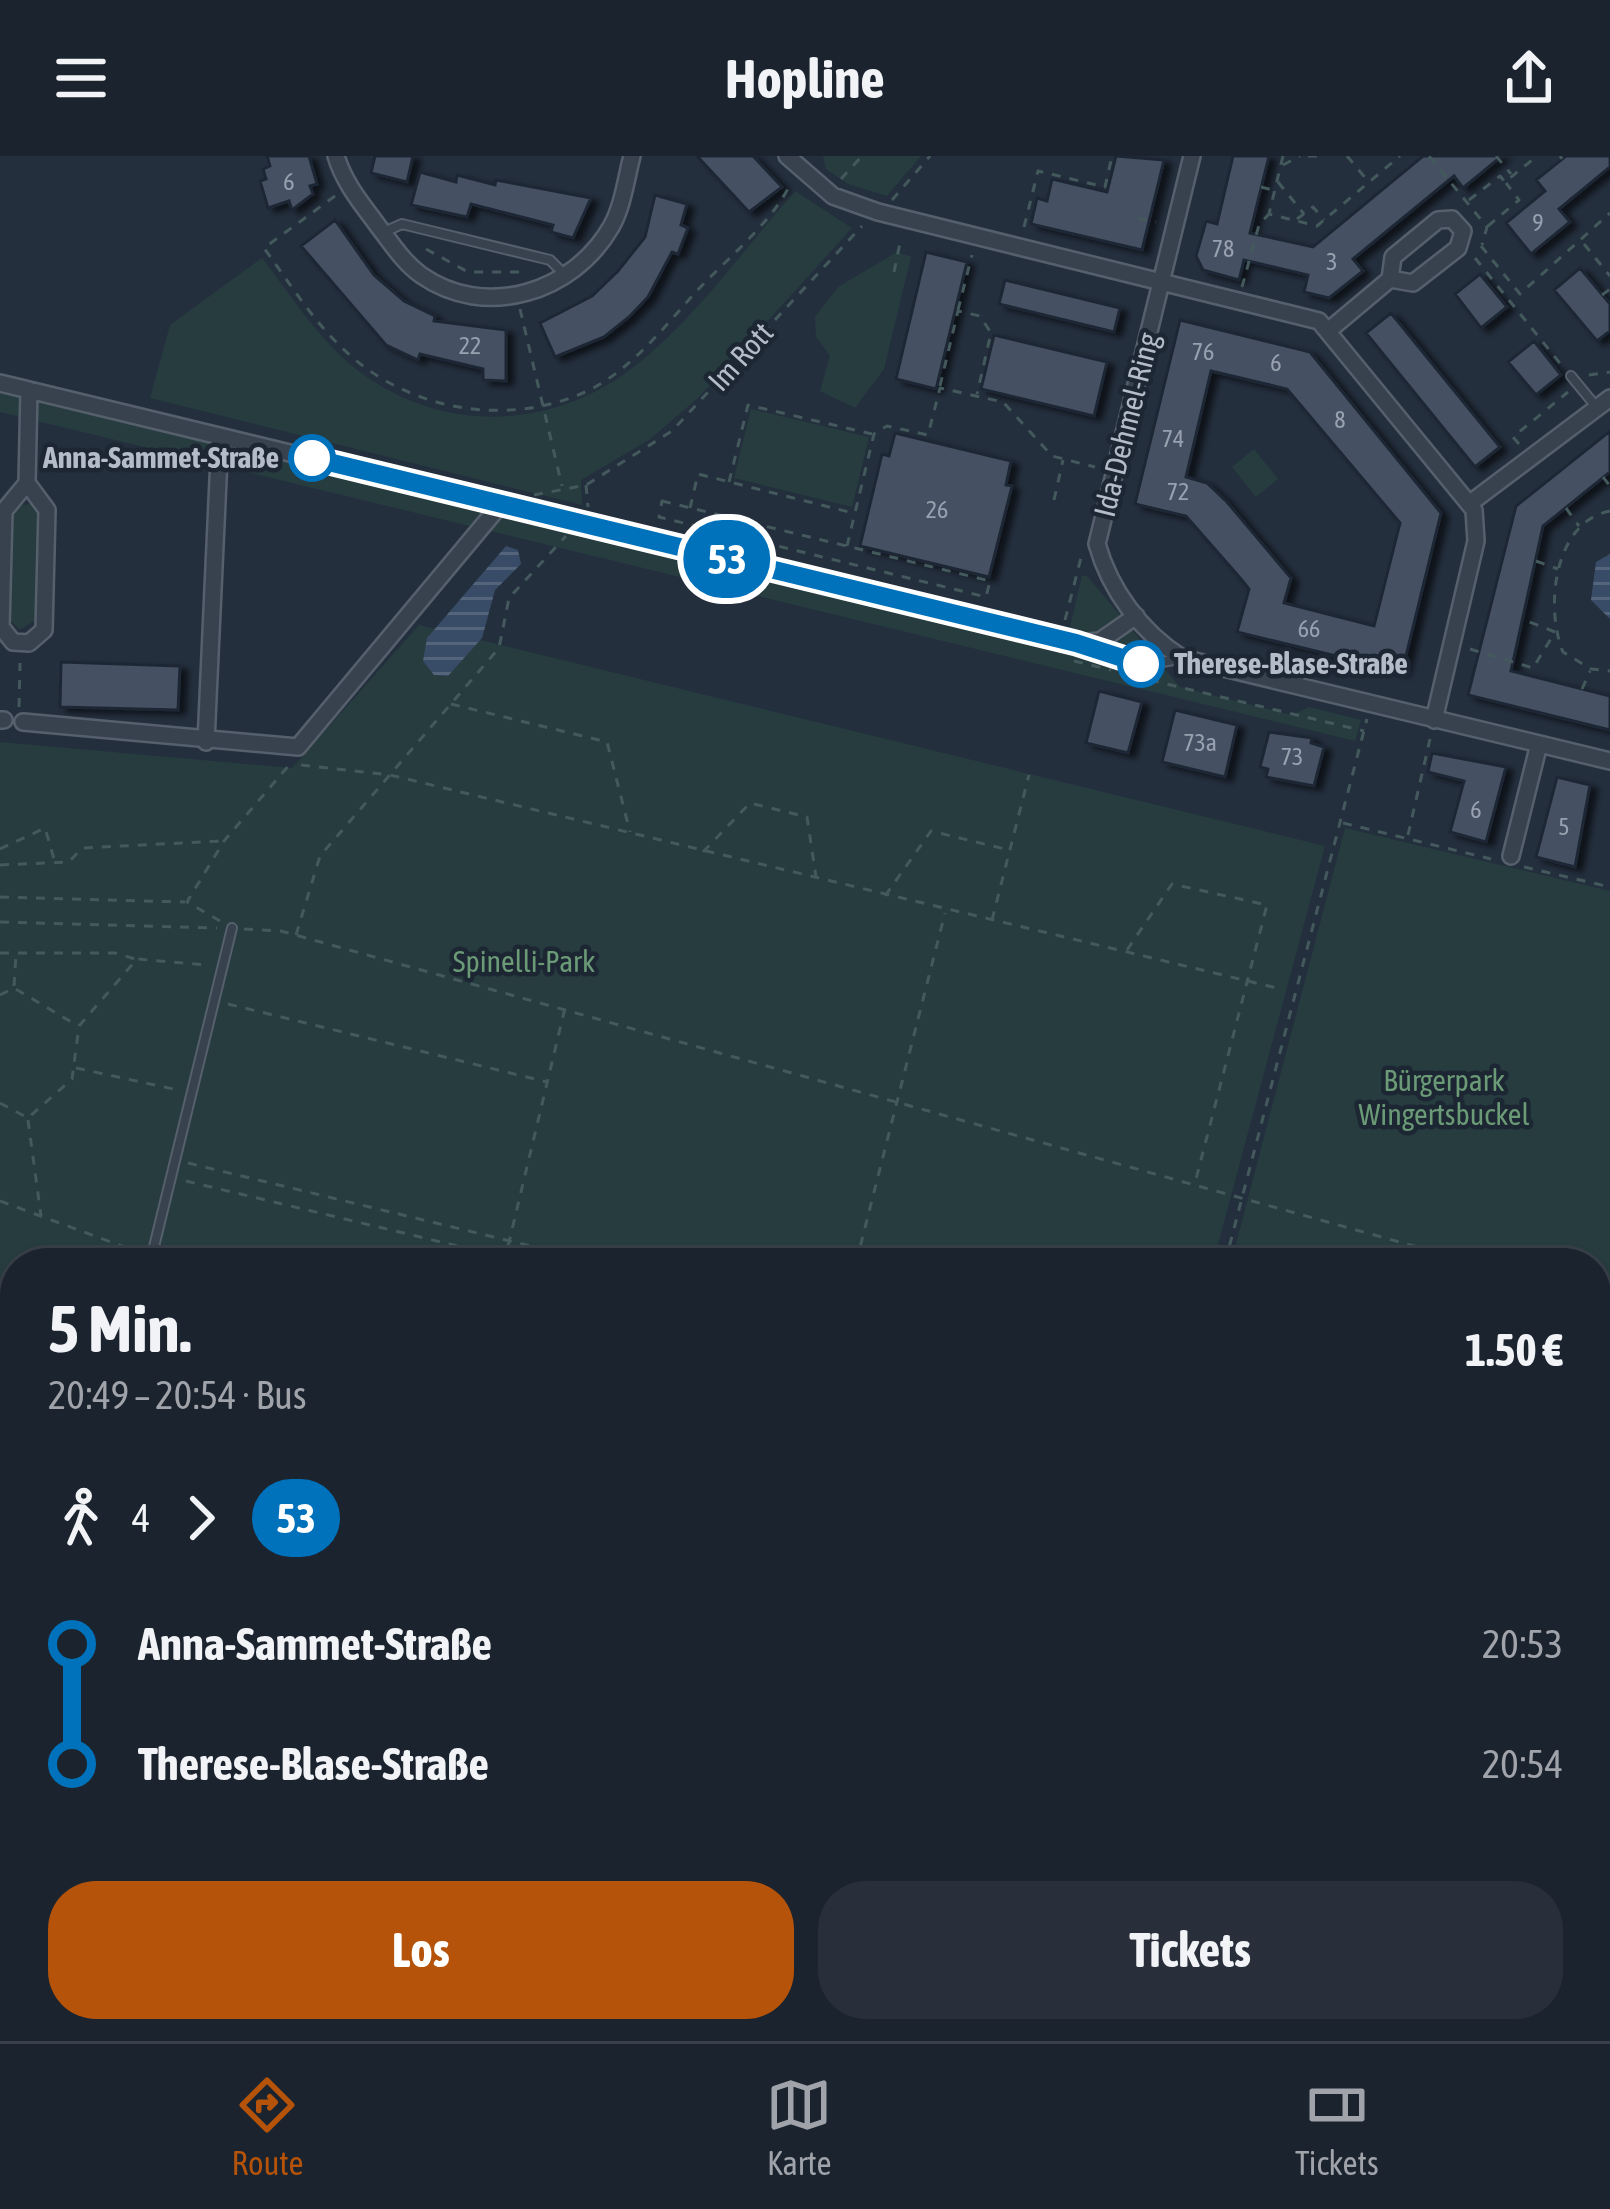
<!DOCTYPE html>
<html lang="de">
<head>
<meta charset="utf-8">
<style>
	:root { --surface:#1b232e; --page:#282f3a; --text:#f1f3f6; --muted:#a0a4aa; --line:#39404a; --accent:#b45309 }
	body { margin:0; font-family:"Asap Condensed",sans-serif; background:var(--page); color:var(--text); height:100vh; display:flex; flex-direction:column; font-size:45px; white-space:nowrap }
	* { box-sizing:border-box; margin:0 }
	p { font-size:39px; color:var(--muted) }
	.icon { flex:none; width:66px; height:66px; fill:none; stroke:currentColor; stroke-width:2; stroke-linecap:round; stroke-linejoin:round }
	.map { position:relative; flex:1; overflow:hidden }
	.side { position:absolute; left:0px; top:1092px; width:1611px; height:795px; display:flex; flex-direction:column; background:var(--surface); border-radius:48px 48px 0 0; box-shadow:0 3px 9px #0004,0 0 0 3px var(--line) }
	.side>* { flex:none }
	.badge { padding:0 24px; border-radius:39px; font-size:42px; line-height:78px }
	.map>.badge { position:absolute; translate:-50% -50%; box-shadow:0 0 0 6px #fff }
	.legs { display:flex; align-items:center; gap:18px; height:132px; padding:0 48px; font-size:39px }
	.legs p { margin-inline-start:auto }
	.summary { display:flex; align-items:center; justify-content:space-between; height:204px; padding:0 48px }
	h1 { font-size:66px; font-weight:700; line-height:90px }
	.action { display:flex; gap:24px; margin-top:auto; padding:24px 48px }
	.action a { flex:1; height:138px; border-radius:48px; background:var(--accent); color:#fff; font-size:48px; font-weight:700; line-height:138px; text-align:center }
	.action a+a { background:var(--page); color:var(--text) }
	ul { padding:0 48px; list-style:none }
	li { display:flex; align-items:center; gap:42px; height:120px; font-size:45px }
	li i { display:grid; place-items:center; width:18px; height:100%; margin:0 15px; background:currentColor }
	li i::after { content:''; width:30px; height:30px; margin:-15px; border:9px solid; border-radius:50%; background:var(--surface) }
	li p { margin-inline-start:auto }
	li:first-child i { background:linear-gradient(#0000 50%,currentColor 0) }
	li:last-child i { background:linear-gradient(currentColor 50%,#0000 0) }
	header { display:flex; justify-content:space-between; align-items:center; height:156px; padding:0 48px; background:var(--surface); font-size:54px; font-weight:700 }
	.tabs { display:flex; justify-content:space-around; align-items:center; height:168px; border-top:3px solid var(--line); background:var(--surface); font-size:33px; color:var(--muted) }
	.tabs a { display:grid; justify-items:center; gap:6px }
	.tabs .on { color:var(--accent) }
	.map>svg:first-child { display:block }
	.green { fill:#263c3f }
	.water { fill:url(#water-rules) }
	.building { fill:#455162; stroke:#1f2835; stroke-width:3; fill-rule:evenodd; filter:url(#shadow) }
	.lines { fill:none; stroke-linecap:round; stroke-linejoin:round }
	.service-casing { stroke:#565f6c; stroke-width:12 }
	.minor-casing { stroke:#565f6c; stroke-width:20 }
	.path { stroke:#44595c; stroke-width:3; stroke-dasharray:9 9; stroke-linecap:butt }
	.service { stroke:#38414e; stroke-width:8 }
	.minor { stroke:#38414e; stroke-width:15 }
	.line-1-casing { stroke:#fff; stroke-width:27 }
	.line-1 { stroke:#0072bc; stroke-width:18 }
	.stop-1-dot { fill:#fff; stroke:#0072bc; stroke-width:6 }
	.labels { text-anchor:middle; stroke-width:9; stroke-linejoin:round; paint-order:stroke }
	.number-label { font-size:24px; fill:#98a1af }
	.street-label { font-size:30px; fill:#b4bcc9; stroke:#1d2633 }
	.stop-label { font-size:30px; font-weight:bold; fill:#b4bcc9; stroke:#1d2633; text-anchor:end }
	.park-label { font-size:30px; fill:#6b9a76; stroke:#1d2633 }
</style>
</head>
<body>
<header><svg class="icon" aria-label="menu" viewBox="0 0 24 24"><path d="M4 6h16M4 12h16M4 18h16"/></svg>Hopline<svg class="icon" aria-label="share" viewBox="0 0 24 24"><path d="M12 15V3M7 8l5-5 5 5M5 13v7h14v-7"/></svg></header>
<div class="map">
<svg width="1610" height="1885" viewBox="0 0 1610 1885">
	<defs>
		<pattern id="water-rules" width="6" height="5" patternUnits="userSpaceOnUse" patternTransform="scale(3)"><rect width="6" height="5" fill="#394c67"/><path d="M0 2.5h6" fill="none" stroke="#53647b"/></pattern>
		<filter id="shadow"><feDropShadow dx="7" dy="4" stdDeviation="3" flood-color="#0009"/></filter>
	</defs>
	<rect width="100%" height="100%" fill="#242f3e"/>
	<path class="green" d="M823,0h98l-34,40 -39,-12 -22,-15z
		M795,35l57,37 -154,170 -49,42 -68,40 1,25 -432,-107 20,-73 92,-67c31,40 60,87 102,117 81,58 184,54 263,-3 64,-47 116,-122 168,-181z
		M897,96l14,5 -27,112 -29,39 -35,-17 10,-35 -14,-19 -1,-20 23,-30z
		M0,234l1065,259 17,-74 6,2 92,110 112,28 17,-8 52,13 -6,21 -1355,-329z
		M751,253l118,28 -17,70 -118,-29z
		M1254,293l24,30 -22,18 -24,-30z
		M31,348l9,8 -3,107 -17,11 -12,-12 3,-103 9,-10z
		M419,469l906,221 -112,417h-1198v612l-10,40 10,3v110h446l35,9 2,-9h158l-3,13h-653v-1299l292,26z
		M1345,672l265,63v1150h-300l2,-13h284v-765h-365z
		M780,1872h115l-3,13h-60z"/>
	<path class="water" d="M506,390l12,4 3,14 -26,26 -13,48 -34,38 -14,-1 -11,-14 4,-23z
		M1610,398v65l-19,-19 5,-38z"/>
	<path class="building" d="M267,0h42l8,28 -7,2 3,8 -21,16 -3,-9 -21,7 -8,-27 6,-2 -3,-10 7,-3z
		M375,0h38l-6,26 -36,-9z
		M697,0h56l29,31 -33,25z
		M1116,0l48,4 -22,90 -111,-26 6,-26 10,3 5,-22 55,13z
		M1233,0h36l-19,77 63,14 110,-91h79l-39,32 -9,-12 -101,83 10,12 -34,27 -25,-6 4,-17 -64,-15 -5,20 -36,-10 -7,-14 10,-35 11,3z
		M1566,0h44v11l-51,42 11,13 -39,32 -25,-31 39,-32 -9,-11z
		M420,16l36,10 1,-7 38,10 1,-5 95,18 -18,40 -22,-6 2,-7 -82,-21 -4,13 -56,-12z
		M655,39l32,9 -6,21 7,3 -10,26 -6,-2 -24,45 -19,20 -25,20 -49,20 -15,-34 52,-27 26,-25 27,-34z
		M335,64l39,55 30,26 31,15 -1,5 72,9v51l-23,-1v-11l-63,-15 -2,6 -32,-15 -85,-99z
		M926,96l41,10 -31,127 -40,-10z
		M1580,112l30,36v27l-13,10 -43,-51z
		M1480,118l27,33 -26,21 -26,-34z
		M1005,124l115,28 -6,24 -115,-28z
		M1391,157l109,134 -25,20 -109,-134z
		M1180,164l130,32 131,161 -39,159 -165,-40 12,-43 -8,-10 -55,-63 -51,-12zM1211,215l76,18 113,134 -26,103 -90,-23 7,-25 -64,-76 -20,-19 -21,-6z
		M994,179l113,27 -13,54 -113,-27z
		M1534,185l27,34 -25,20 -28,-33z
		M1610,275v41l-67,54 -32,145 99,25v34l-142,-35 48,-189z
		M895,277l116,28 -5,24 6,1 -23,91 -129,-31 22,-92 7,2z
		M61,506l119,4 -2,44 -118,-3z
		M1099,535l43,11 -14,51 -42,-10z
		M1175,554l62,15 -12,52 -63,-15z
		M1269,576l43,6 -1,5 13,4 -10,39 -48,-9 2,-8 -8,-2z
		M1432,597l74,14 -20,75 -36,-10 14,-51 -36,-9z
		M1557,621l33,8 -15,82 -39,-10z"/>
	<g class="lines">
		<defs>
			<path id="service" d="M384,76l18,-8 148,36 16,16
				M1571,220l23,28
				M1083,490l62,19 34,-6
				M150,1107l82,-335
				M0,1486l15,4
				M0,1671l15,3
				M104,1872l2,13
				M406,1872l53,13
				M826,1872l52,13
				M1018,1872l4,1
				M991,1885l3,-13"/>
			<path id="minor" d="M336,0c8,27 26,48 42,70 14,18 25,36 43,49 64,45 152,18 190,-48 12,-21 15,-48 21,-71
				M787,0l46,40 45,16 441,109 155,189 2,31 -42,179
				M1192,0l-95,388c13,46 44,88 85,114l428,103
				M1328,175l62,-52 3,-22 45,-37 14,-1 11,12 -5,17 -45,35 -23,-4
				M0,227l1076,260 24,-2 36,-25
				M27,327l-23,28 -3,116 12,15 16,1 15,-13 3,-120 -20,-27 2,-93
				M1469,348l141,-106
				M0,564h4
				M23,566l275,25 203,-243
				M206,586l14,-306
				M1511,700l28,-112"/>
		</defs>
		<use href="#service" class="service-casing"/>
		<use href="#minor" class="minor-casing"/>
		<path class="path" d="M1283,0l-14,58 48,12 83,-70
			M1308,0h9
			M1347,0l21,25
			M1429,0l58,71 -5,18
			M1496,0l15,18
			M1560,0l2,3
			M1283,9l17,-9
			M841,23l21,-23
			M1278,26l26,32
			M1261,31l12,3
			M335,40l-71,52c27,37 52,78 87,108 62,55 156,70 232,37 45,-20 78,-62 110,-98 30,-33 77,-70 97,-110
			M892,44l38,-44
			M1469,44l31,-24 5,6 32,-26
			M1138,62l18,4
			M1297,63l16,-12 11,13
			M1488,70l31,-26 -13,-17
			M1024,71l14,-56 67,16 7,-31
			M1584,88l26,32
			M1481,90l39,48 90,-81
			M426,93l42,23h51
			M1475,102l88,109
			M894,116l7,-34
			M1242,131l17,-62 10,-11
			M1602,139l8,-6
			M520,153l42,177
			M958,154l14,-55
			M1589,219l21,-3
			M940,230l18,-75 22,5 11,17 -14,61
			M1519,288l-6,-7 55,-45
			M1603,321l7,9
			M729,326l19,-77 124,29
			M586,329l2,22
			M534,339l52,-10 86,-54 190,-205
			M1054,344l9,-40
			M662,345l328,80 -4,16 -327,-80z
			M690,352l8,-34 155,39
			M1566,352l13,18
			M1610,355c-57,11 -65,98 -47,141l28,17 19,2
			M847,390l27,-112 13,-8 41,9 12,-47 63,14 49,54 43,11
			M1536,405l22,8
			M1065,464l17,-66
			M1470,493l63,19 22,-36 -33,-13
			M1074,505l37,9
			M1150,524l214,51
			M1582,533l8,-18
			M451,548l156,38 23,90
			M19,551l1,-44
			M301,609l89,10 891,214
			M1343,667l148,36
			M1408,679l22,-96
			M0,693l45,-21 9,31
			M703,696l47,-49 57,14 9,60
			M0,709l69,-3 13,-14 140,-7
			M1524,711l86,20
			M885,740l46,-65 78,19
			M0,741l185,5
			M992,764l37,-145
			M220,765l-33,-19 37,-61 66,-77
			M0,766l217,6
			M244,773l37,2 1194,332
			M296,779l24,-79 179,-208 10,-50 57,-62
			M1127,794l45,-66 95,21 -72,278
			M0,797h115l20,6
			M14,830l2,-32
			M0,839l14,-7 64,38
			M228,848l319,78
			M76,912l102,22
			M0,947l28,15 44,-39 7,-53 58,-67 71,6
			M28,964l13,96
			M188,1007l413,100
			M186,1025l343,82
			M0,1045l138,51
			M504,1107l61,-255
			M856,1107l89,-350
			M1225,1107l142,-544
			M1596,1141l14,4
			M0,1151l15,3
			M0,1614l15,7
			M1596,1622l14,4
			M888,1872l4,5 1,-5
			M660,1885l3,-13
			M1308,1885l3,-13"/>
		<use href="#service" class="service"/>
		<use href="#minor" class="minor"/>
	</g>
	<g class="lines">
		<defs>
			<path id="line-1" d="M312,302l764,185 65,21"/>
		</defs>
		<use href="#line-1" class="line-1-casing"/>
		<use href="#line-1" class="line-1"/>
	</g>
	<g class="stop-1-dot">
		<circle cx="312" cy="302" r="21"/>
		<circle cx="1141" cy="508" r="21"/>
	</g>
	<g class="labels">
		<g class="number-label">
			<text x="289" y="34">6</text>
			<text x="1538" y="75">9</text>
			<text x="1223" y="101">78</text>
			<text x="1332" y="114">3</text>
			<text x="470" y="198">22</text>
			<text x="1203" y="204">76</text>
			<text x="1276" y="215">6</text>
			<text x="1340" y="272">8</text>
			<text x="1173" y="291">74</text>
			<text x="1178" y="344">72</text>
			<text x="937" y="362">26</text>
			<text x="1309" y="481">66</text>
			<text x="1200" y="595">73a</text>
			<text x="1292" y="609">73</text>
			<text x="1476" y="662">6</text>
			<text x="1564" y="679">5</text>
		</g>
		<g class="street-label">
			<text transform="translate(741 201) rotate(-48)" y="10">Im Rott</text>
			<text transform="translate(1127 269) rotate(-76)" y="10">Ida-Dehmel-Ring</text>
		</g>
		<g class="stop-label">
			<text x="279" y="312">Anna-Sammet-Straße</text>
			<text x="1174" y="518" text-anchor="start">Therese-Blase-Straße</text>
		</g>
		<g class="park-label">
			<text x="524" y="816">Spinelli-Park</text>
			<text x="1444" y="935">Bürgerpark<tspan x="1444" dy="34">Wingertsbuckel</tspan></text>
		</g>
	</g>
</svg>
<b class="badge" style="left:727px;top:403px;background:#0072bc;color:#fff">53</b>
<section class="side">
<div class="summary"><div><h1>5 Min.</h1><p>20:49 – 20:54 · Bus</p></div><b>1.50 €</b></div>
<div class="legs"><svg class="icon" aria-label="walk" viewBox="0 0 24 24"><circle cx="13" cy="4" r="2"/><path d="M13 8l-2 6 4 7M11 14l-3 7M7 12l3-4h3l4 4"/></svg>4<svg class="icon" aria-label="forward" viewBox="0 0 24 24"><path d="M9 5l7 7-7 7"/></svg><b class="badge" style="background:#0072bc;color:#fff">53</b></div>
<ul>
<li><i style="color:#0072bc"></i><b>Anna-Sammet-Straße</b><p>20:53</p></li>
<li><i style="color:#0072bc"></i><b>Therese-Blase-Straße</b><p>20:54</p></li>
</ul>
<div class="action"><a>Los</a><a>Tickets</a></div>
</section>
</div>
<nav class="tabs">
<a class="on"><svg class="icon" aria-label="directions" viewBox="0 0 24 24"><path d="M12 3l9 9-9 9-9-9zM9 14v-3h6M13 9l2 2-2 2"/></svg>Route</a>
<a><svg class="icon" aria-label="map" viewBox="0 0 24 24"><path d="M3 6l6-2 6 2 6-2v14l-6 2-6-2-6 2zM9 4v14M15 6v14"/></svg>Karte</a>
<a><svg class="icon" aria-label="tickets" viewBox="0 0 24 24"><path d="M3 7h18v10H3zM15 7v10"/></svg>Tickets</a>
</nav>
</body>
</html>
